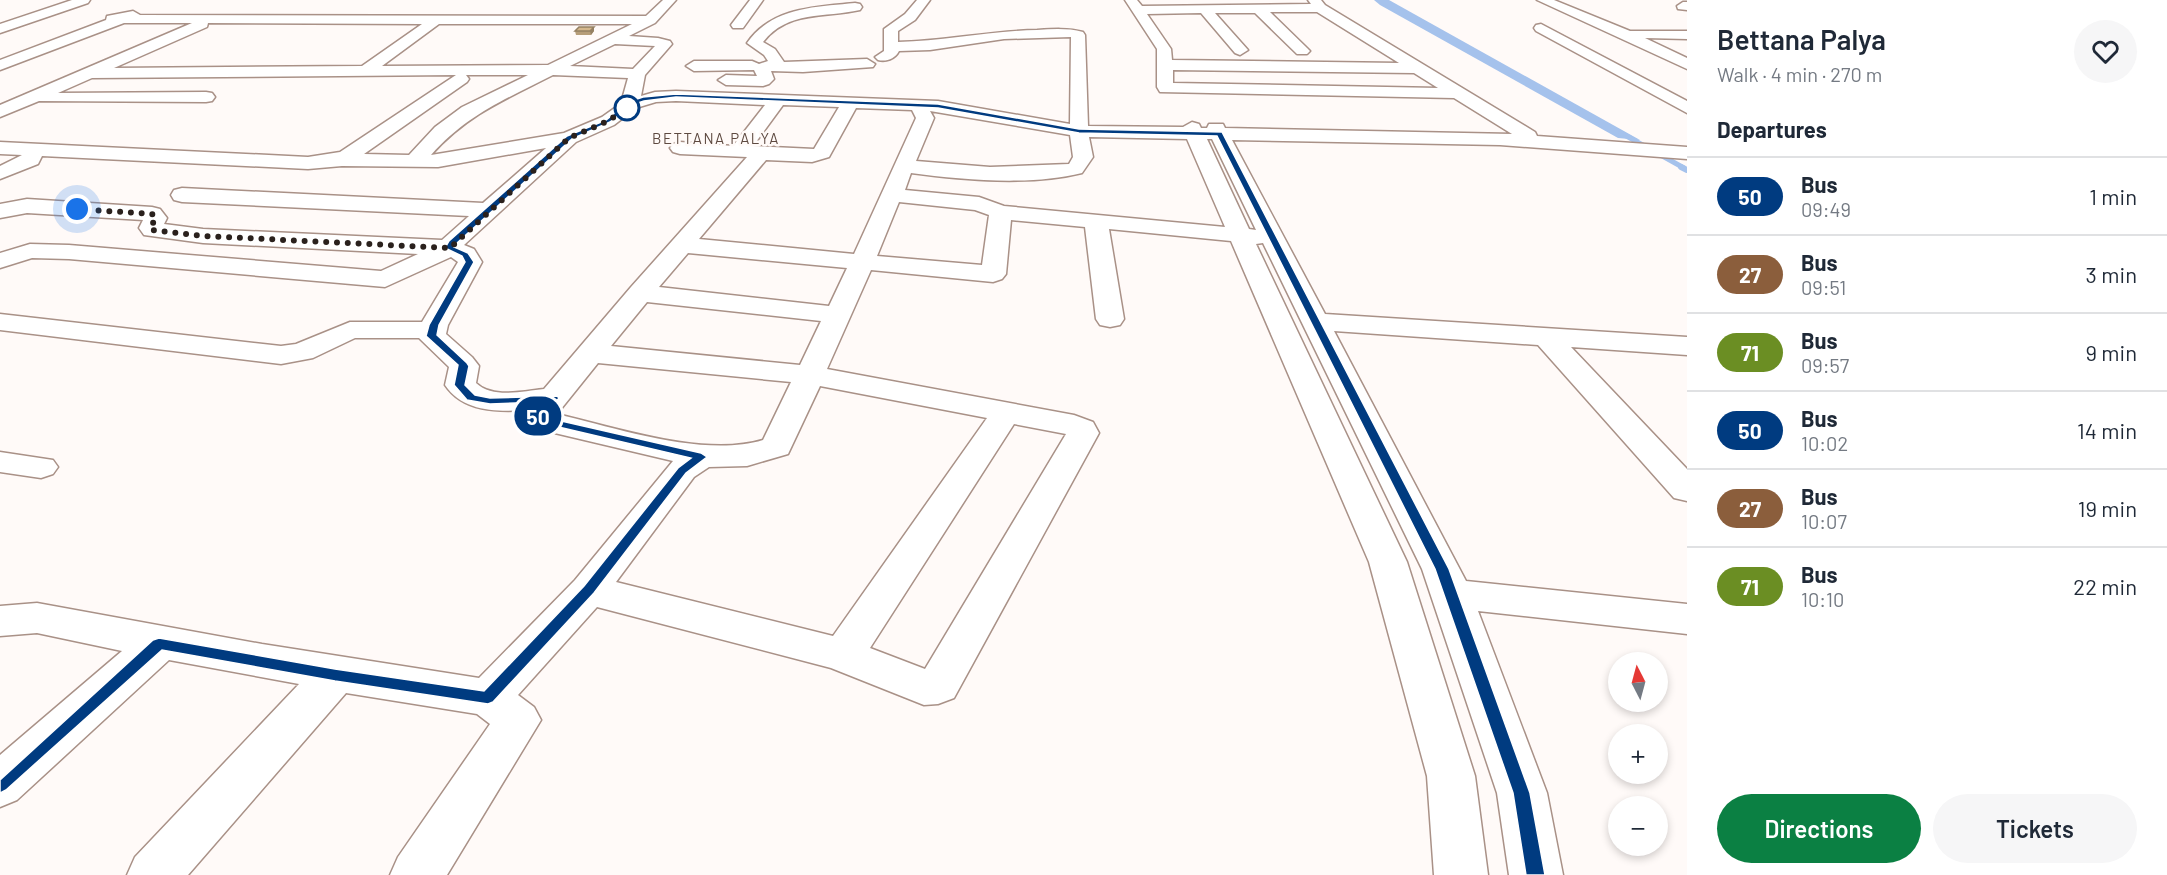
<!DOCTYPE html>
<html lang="en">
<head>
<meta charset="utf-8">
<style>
	:root { --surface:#fff; --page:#f6f6f7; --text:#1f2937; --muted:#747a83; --line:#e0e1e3; --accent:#0b8043 }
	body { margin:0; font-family:Barlow,sans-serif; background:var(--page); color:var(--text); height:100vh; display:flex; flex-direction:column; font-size:22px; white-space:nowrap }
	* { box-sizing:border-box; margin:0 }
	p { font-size:20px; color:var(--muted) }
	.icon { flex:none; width:33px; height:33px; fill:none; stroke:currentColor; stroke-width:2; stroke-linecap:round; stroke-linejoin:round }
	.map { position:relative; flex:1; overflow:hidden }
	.details { display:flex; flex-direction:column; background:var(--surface); width:480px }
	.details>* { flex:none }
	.badge { padding:0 12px; border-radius:20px; font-size:21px; line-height:39px }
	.needle { width:39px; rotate:354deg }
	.fabs { position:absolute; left:1608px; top:652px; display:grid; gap:12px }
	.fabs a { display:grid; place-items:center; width:60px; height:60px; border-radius:50%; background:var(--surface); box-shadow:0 3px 9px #0003; font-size:30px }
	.you { position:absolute; width:30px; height:30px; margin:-15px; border:4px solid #fff; border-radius:50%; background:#1a73e8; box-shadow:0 0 0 9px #1a73e833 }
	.map>.badge { position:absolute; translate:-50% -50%; box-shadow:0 0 0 3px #fff }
	h2 { padding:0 30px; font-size:22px; line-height:54px }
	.round { display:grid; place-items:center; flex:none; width:63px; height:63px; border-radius:32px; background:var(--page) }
	.overview { display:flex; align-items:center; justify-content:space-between; height:102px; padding:0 30px }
	h1 { font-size:28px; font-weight:600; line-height:45px }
	.button { display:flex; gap:12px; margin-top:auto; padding:12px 30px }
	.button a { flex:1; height:69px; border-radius:36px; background:var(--accent); color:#fff; font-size:24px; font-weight:600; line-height:69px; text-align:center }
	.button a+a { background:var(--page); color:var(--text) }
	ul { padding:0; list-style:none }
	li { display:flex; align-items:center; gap:18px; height:78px; padding:0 30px; border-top:2px solid var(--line) }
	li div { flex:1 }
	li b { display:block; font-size:22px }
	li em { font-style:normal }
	li .badge { min-width:66px; font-weight:700; text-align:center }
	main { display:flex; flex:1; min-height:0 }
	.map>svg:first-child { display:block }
	.water { fill:#a5c2ec }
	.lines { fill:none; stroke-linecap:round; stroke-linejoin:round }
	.stream-far1 { stroke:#a5c2ec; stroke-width:5 }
	.stream { stroke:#a5c2ec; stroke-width:6 }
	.minor-casing { stroke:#a99187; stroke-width:3 }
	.minor { fill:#fff; fill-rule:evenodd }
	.wall { fill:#b79e79 }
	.shaded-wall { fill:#958163 }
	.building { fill:#d5b88d; stroke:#958163; stroke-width:1.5 }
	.line { fill:#003b80; stroke:#fff; stroke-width:1.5 }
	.walk { stroke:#2a211d; stroke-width:6; stroke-dasharray:0 10.8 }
	.stop-dot { fill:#fff; stroke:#003b80; stroke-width:3 }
	.labels { text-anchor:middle; stroke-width:5; stroke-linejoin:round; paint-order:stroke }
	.far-neighbourhood-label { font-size:15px; letter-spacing:1.5px; fill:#5e4a41; stroke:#fffaf8 }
</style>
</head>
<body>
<main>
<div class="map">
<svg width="1687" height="875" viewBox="0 0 1687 875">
	<rect width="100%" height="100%" fill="#fffaf8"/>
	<path class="water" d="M1374,0h15l251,140 -22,-2 -238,-133z"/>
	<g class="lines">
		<path class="stream-far1" d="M1621,133l63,35"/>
		<path class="stream" d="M1681,167l6,3"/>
		<defs>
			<path id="minor" d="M72,0h18l-2,3 -88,30v-9z
				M663,0h13l-21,23 -26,13 29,2 12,3 2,3 -27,31 -4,21 14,-4 21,-1 262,10 132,23 1,-87 -67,2 -74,11 -31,1c-4,8 -13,11 -21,9l-3,-3 9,-6v-22l21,-15 12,-14h13l-15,20 -17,11v11c47,-1 92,-11 139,-12 16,-1 31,-2 46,2l2,3 3,91 95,1 9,-5 7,2 2,4h6l2,-4h14l2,4 287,6 -58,-36 -294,-6 -3,-5v-38l-32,-49h12l5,6 169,-2 -3,-4h13l4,5 210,127 2,4 150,11v12l-187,-14 -268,-5 93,174 362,23v18l-116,-8 116,122v32l-13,-3 -136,-153 -204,-14 132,250 221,23v30l-209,-23 69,182 16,82h-54l-12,-82 -75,-224 -159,-326 -7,1 151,318 68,214 13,99h-54l-7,-99 -58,-214 -138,-321 -122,-12 15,90 -4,6 -10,2 -10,-2 -4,-6 -11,-92 -74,-7 -5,54 -4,5 -9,3 -122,-12 -44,99 247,46 19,7 6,11 -145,265 -16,6 -14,1 -93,-37 -234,-61 -79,88 16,12 7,13 -94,155h-57l8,-18 92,-133 -13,-10 -131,-21 -158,182h-61l8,-18 164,-173 -130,-24 -152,140 -17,7v-52l122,-104 -85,-18 -37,3v-30l37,-3 225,41 217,34 96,-98 98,-119 -148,-35 -5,-7 7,-9c-30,2 -64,2 -82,-25l4,-18 -30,-29h-64l-42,20 -32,6 -281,-34v-16l281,32 15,-2 54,-22h72l36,-60 -7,-5 -66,30 -316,-28 -37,-1 -32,10v-15l30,-9 39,1 312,26 37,-17 -215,-11 -59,-8 -5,-7 4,-8 -116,-7 -27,5v-14l27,-5 125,8 8,2 7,9 -3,6 39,5 239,11 27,-24 -287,-14 -8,-2 -3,-5 3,-5 8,-2 301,15 63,-55 -108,19 -96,-1 -34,3 -266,-13 -4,8 -38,15v-13l22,-11 -22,-1v-12l308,15 32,-5 116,-77 -364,3 -34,15 148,-1 6,1 3,4 -3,4 -6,1 -167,-1 -39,16v-12l192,-82h-68l-124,47v-10l106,-40 1,-4 26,-5 7,4 506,1zM1270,12h47l82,51 -227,-3 -1,-11 -24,-35 54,-1 34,40 5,2 8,-5 -33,-37h40l42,41h10l3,-3 -3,-3zM208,23l214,1 -60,42 -248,2 93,-41zM439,24h193l-84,41 -166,1zM615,44l40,2 -22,23 -63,-3zM1173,70l241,3 24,15 -265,-5zM466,75h62l-66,32 -27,20 -26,28 -45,-1 103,-72 2,-3zM553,75l75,3 -5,18 3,4 -24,17 -38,16 -133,22c37,-41 73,-55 122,-80zM676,101l89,4 -32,41 -53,-4 -7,2 -3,4 3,4 7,2 67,3 -116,130 -87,102c-21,2 -51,10 -68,-6l3,-17 -7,-9 -26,-23 2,-9 34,-63 -8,-13 -10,-4 112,-103 38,-17 22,-17 20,-6zM783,105l56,2 -25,42 -61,-3zM856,108l56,2 4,8 -62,136 -155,-15 67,-79 46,2 17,-5zM930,111l140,24 3,22 -4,7 -79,3 -74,-6 18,-43zM1089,137l98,2 38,88 -221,-21 -25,-9 -74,-7 6,-17c53,7 119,13 171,0l11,-16zM1207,139h5l44,91 -7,-1zM899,202l76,8 14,5 -7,50 -105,-9zM688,253l159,15 -18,38 -170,-19zM647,302l174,19 -21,44 -189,-19zM598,363l193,19 -28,58c-59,18 -146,-12 -206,-26zM820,386l167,32 -154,218 -217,-54 78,-105 15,-10 38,-1 41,-12zM1014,424l52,10 -141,235 -55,-21z
				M750,0h13l-20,28h-10l-2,-3z
				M1537,0h17l76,31h57v8l-42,-1 42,20v11z
				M1683,2h4v8l-9,-1 -1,-3z
				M855,3l5,1 2,3 -2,3c-35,8 -72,0 -97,32l12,7 9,13 83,-3 8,5 -2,3 -70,5 -32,-1 3,8 -5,5 -6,2 -37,-1 -8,-5 8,-5 31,1 -3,-6 -60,1 -8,-5 8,-5h58l7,3 9,-3 -4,-6 -17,-12c25,-36 68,-36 108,-40z
				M1541,24l146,77v12l-151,-82 -2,-3 2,-3z
				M0,452l53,8 5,7 -5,7 -12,4 -41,-6z"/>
		</defs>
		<use href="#minor" class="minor-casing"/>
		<use href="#minor" class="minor"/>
	</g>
	<path class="wall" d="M594,27v4l-3,4h-15l-1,-4z"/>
	<path class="shaded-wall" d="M594,27v4l-3,4 -1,-4z"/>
	<path class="building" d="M579,27h15l-4,4h-15z"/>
	<path class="line" d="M676,94l262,10 141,25 143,3 227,437 81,224 15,82h-19l-13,-82 -78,-224 -218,-433 -138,-3 -141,-25 -262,-11 -32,4 -12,4 -22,17 -38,17 -116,105 -2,3 14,6 6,9 -35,63 -2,10 30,28 2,3 -4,19 10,10 15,3 67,-2 2,2 -15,19 157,36 6,4 -21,16 -92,120 -101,109 -5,2 -153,-23 -173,-31 -156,140 -6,3v-13l153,-140 6,-2 176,31 149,22 100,-105 94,-118 13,-10 -158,-37 -2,-3 13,-16 -54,2 -23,-4 -13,-15 4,-20 -32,-29 3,-11 36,-63 -3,-6 -17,-8 4,-7 118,-105 39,-16 22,-18 15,-5z"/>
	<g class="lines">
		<path class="walk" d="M77,209l75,5 4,4 -6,10 2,2 51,6 247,12 119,-110 39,-17 19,-13"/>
	</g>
	<circle class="stop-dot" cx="627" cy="108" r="12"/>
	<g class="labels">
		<g class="far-neighbourhood-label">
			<text x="716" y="144">BETTANA PALYA</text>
		</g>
	</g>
</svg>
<div class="fabs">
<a><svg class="needle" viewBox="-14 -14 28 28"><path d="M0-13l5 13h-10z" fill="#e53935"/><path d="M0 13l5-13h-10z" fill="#747a83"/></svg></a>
<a>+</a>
<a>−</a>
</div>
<div class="you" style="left:77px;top:209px"></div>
<b class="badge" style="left:538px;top:416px;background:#003b80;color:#fff">50</b>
</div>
<section class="details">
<div class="overview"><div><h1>Bettana Palya</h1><p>Walk · 4 min · 270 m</p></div><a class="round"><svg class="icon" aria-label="heart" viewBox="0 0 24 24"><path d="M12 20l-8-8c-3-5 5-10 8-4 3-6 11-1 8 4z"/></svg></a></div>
<h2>Departures</h2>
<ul>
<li><span class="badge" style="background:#003b80;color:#fff">50</span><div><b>Bus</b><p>09:49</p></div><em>1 min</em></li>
<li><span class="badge" style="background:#8b5e3c;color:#fff">27</span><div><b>Bus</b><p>09:51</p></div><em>3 min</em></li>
<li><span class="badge" style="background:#6b8e23;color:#fff">71</span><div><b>Bus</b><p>09:57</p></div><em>9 min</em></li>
<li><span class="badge" style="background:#003b80;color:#fff">50</span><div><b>Bus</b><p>10:02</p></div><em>14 min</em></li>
<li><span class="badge" style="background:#8b5e3c;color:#fff">27</span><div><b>Bus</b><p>10:07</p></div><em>19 min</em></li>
<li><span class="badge" style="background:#6b8e23;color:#fff">71</span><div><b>Bus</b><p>10:10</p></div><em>22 min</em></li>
</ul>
<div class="button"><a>Directions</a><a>Tickets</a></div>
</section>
</main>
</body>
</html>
